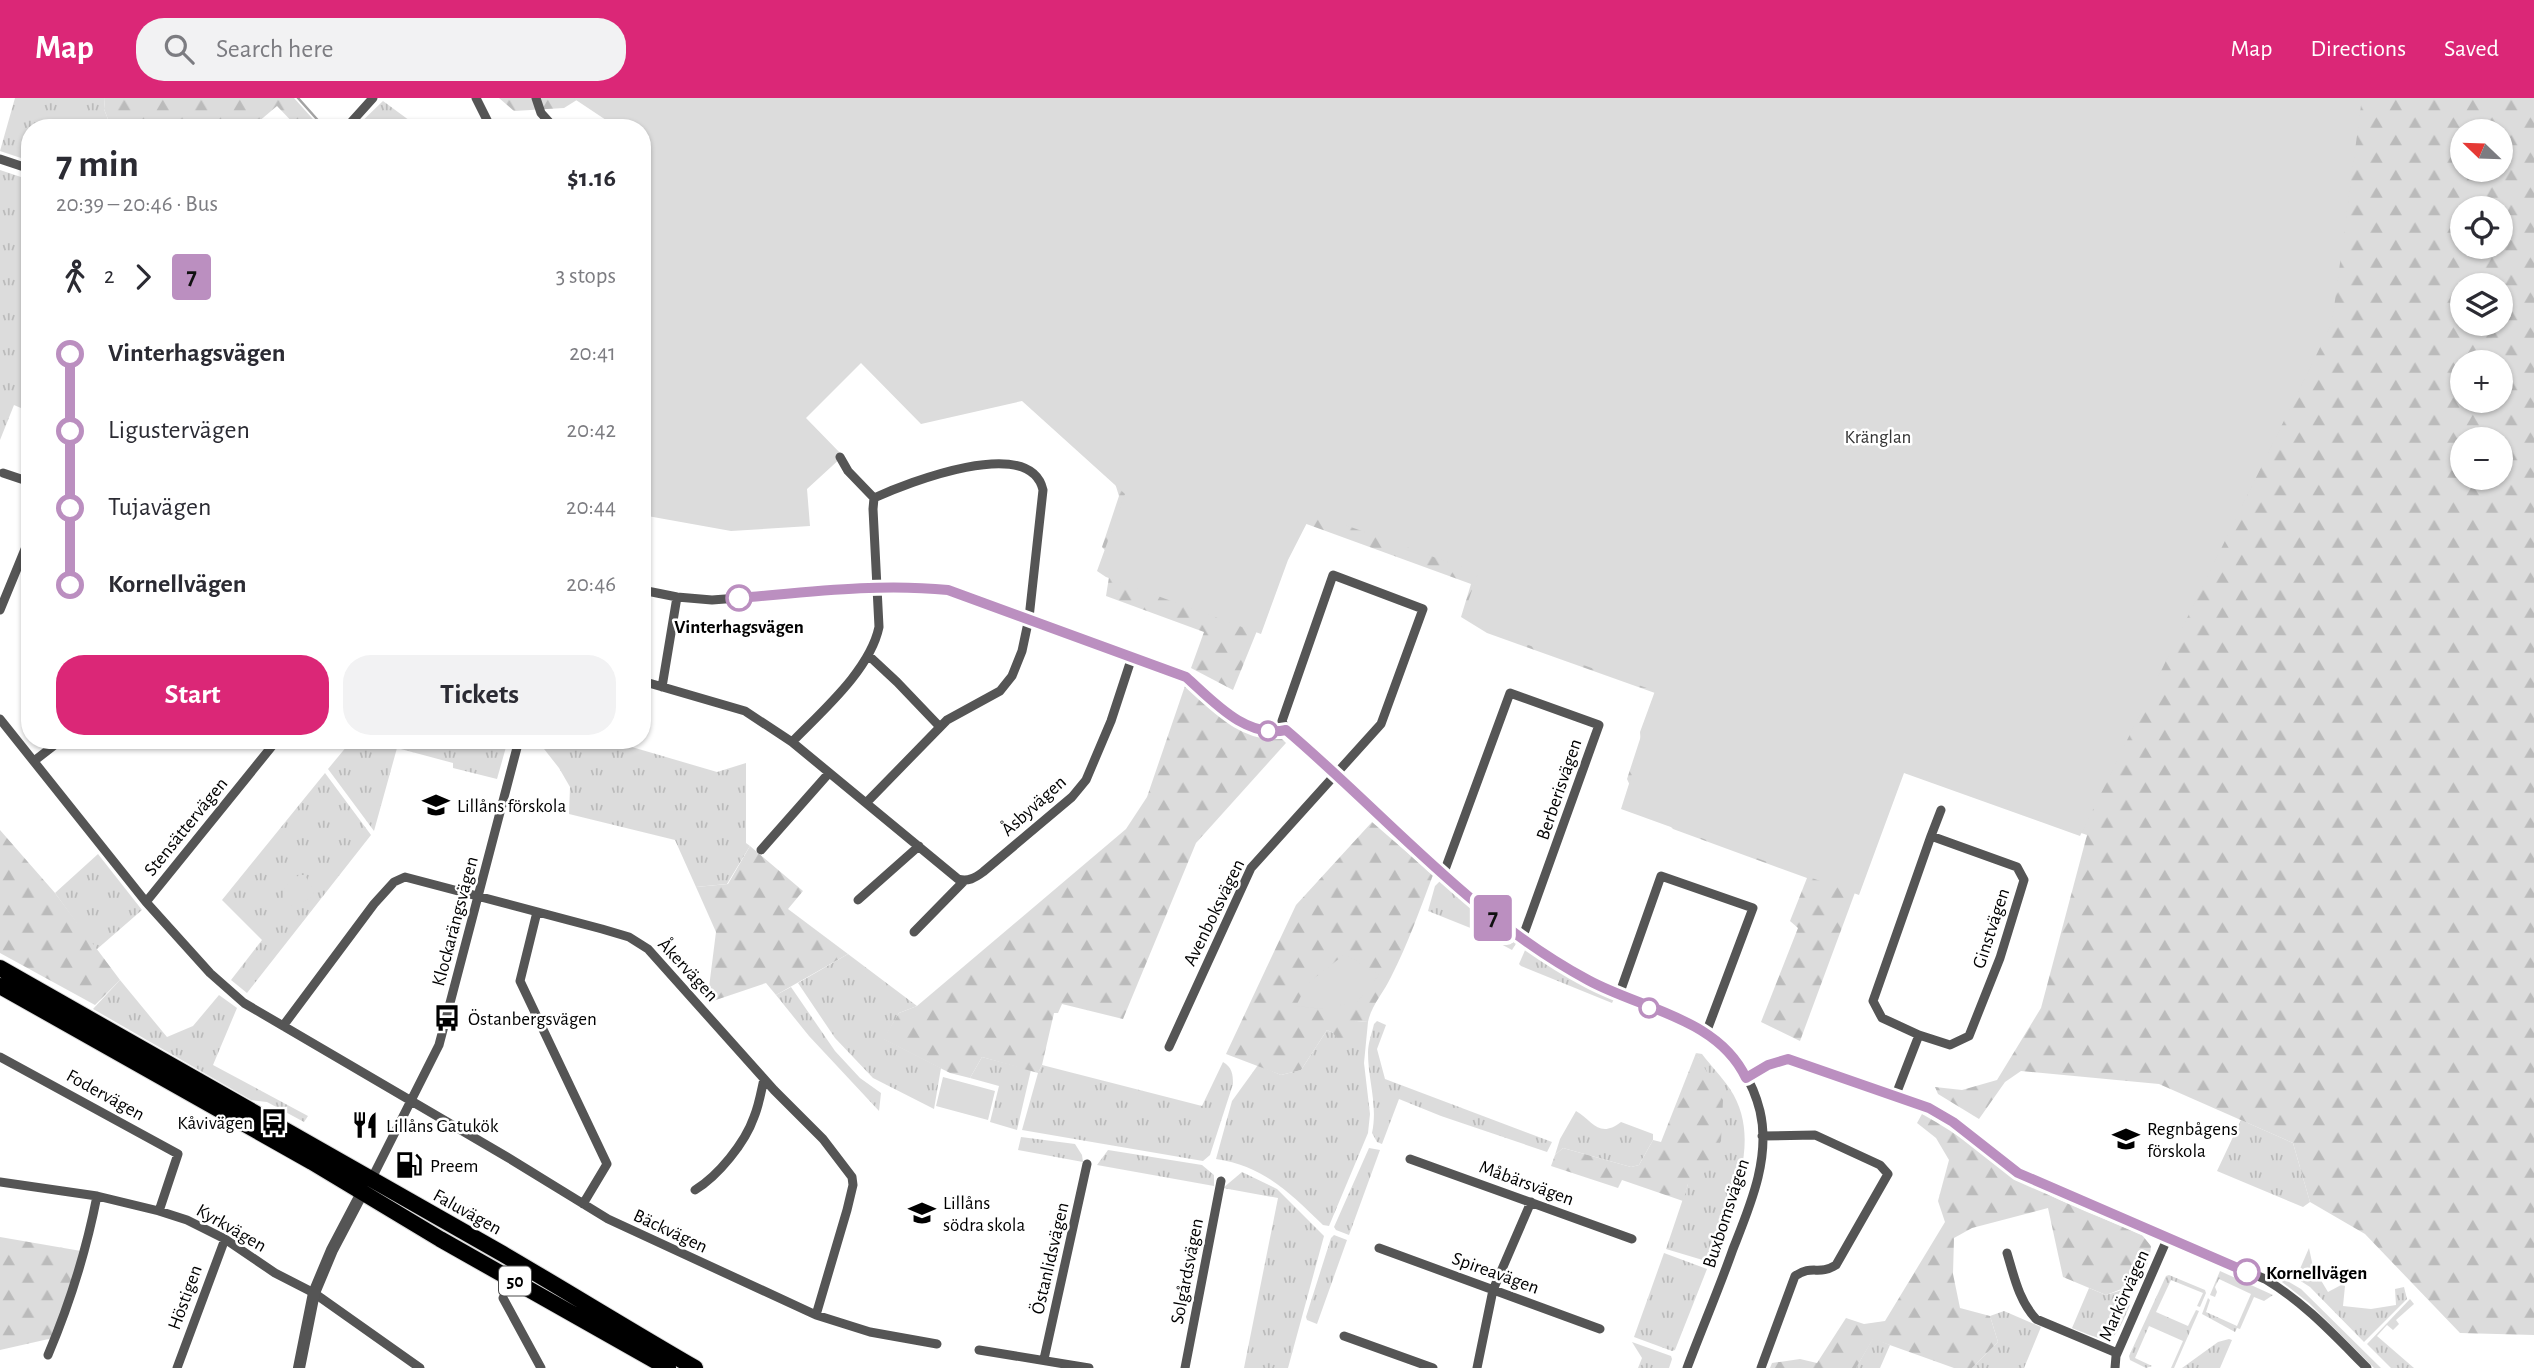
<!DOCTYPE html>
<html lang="en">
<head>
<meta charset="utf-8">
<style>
	:root { --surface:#fff; --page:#f2f2f3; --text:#2b2b33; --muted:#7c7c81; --accent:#db2777 }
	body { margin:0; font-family:"Alegreya Sans",sans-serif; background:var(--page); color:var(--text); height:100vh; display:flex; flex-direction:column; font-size:26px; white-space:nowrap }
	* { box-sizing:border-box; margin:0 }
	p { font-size:23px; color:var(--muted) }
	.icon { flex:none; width:38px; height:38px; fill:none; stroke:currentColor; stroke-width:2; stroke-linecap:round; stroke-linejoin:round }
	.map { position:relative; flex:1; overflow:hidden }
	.panel { position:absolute; left:21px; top:21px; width:630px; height:630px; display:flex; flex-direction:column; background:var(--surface); border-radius:28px; box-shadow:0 2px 5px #0004 }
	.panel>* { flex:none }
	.badge { padding:0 14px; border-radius:5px; font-size:24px; line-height:46px }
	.needle { width:46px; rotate:293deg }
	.buttons { position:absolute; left:2450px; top:21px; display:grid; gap:14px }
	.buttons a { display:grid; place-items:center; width:63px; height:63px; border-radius:50%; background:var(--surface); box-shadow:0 2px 5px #0004; font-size:35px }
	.map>.badge { position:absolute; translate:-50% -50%; box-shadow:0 0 0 4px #fff }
	.legs { display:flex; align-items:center; gap:10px; height:77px; padding:0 35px; font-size:23px }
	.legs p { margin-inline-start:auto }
	.overview { display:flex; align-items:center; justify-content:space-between; height:119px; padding:0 35px }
	h1 { font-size:38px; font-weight:600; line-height:52px }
	.cta { display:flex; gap:14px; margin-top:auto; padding:14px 35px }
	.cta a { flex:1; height:80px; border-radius:28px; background:var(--accent); color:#fff; font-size:28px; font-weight:600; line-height:80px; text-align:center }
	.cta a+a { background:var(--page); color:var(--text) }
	ul { padding:0 35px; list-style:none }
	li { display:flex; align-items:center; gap:24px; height:77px; font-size:26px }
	li i { display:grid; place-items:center; width:10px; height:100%; margin:0 9px; background:currentColor }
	li i::after { content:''; width:18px; height:18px; margin:-9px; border:5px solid; border-radius:50%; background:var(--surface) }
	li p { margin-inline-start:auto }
	li:first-child i { background:linear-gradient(#0000 50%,currentColor 0) }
	li:last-child i { background:linear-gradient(currentColor 50%,#0000 0) }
	header { display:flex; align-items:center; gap:42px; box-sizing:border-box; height:98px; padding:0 35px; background:var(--accent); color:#fff }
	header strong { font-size:33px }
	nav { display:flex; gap:38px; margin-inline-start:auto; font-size:24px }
	.search { width:490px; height:63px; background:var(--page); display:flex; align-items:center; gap:18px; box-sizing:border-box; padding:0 24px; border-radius:28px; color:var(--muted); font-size:26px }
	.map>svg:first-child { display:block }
	.grass { fill:url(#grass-tufts) }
	.forest { fill:url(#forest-firs); fill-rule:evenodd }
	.green { fill:#dcdcdc }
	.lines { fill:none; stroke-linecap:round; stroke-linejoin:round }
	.stream { stroke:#a3a3a3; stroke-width:2.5 }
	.trunk-casing { stroke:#dbdbdb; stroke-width:18 }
	.minor { stroke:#555; stroke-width:9 }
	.tertiary { stroke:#555; stroke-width:12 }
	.trunk { stroke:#000; stroke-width:16 }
	.line-1-casing { stroke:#fff; stroke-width:16 }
	.line-1 { stroke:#bb8fc0; stroke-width:10 }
	.stop-1-dot { fill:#fff; stroke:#bb8fc0; stroke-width:3.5 }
	.labels { text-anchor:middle; stroke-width:5; stroke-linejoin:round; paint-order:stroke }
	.shield { fill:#fff; stroke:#4c4c4c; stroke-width:2 }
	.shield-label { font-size:18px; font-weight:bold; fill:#000 }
	.park-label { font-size:19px; fill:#333; stroke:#fff }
	.stop-label { font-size:19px; font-weight:bold; fill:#000; stroke:#fff }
	.street-label { font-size:19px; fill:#000; stroke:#fff }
	.poi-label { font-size:19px; fill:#000; stroke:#fff; text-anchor:start }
</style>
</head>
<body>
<header>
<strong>Map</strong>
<div class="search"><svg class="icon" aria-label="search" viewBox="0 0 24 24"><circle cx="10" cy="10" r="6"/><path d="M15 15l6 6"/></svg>Search here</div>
<nav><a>Map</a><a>Directions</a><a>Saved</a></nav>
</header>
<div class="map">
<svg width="2534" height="1270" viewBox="0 0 2534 1270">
	<defs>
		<pattern id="grass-tufts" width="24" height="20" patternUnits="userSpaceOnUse" patternTransform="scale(1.75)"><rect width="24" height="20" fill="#dcdcdc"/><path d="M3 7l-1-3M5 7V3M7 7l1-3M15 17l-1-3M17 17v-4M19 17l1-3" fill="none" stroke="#bbb"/></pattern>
		<pattern id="forest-firs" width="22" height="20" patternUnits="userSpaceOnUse" patternTransform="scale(1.75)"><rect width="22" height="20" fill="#dcdcdc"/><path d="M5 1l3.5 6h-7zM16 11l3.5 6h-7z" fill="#bbb"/></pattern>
	</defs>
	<rect width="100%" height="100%" fill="#fff"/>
	<path class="grass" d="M15,0h90l-1,11 7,18 -81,1v33l-30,-10z
		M383,3l34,25 -1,2h-61z
		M0,72l30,10v232l-16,-7 -14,35z
		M352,642h156l-11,39 -44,-11v-5l-56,-15 -23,83 -46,-62z
		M537,642h71l109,32 29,-9v80l4,3 -23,38 -31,3 -21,-47 -106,-26 1,-27 -11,-19z
		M325,675l46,62 -124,158 -16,-13 31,-40 -40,-40z
		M98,756l44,56 -46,40 -41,-57z
		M1442,781l75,63 -5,8 -39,-21 -45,-18 7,-25z
		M1526,850l52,32 36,19 -2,4 -91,-37 -2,-2z
		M848,856l69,52 -18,7 -15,26 57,29 -7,41 -61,-31 -38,-40 -37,-55z
		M120,882l47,57 26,-11 26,-31 18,13 -24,57 95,51 -4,6 -37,-20 -16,-2 -158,-91z
		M791,889l44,64 25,27 21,15 -2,18 -70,-75 -33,-41z
		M1356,923l12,1 -4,41 6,51 -2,19 -39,93 -6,-1c-33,-32 -59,-59 -107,-66l16,-58 26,-36 23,10 20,-5 26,-40 6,3z
		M1377,923l9,4 -9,24 8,30 167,63 -5,10 -106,-36 -42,-17 -17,45 -5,-2 -5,-9c6,-28 -4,-53 -4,-80 0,-10 4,-20 6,-29z
		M1696,955l6,1c9,12 20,23 28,35 35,53 -1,119 -21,172h-3l-40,-12 22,-65 18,-111z
		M982,959l49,13 -14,60 -27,-8 9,-36 -29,-8z
		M1223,964c9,5 10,12 10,22l-23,71 -7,6 -181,-31 16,-57 4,-8 160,41z
		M1576,1013c17,10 23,28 45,11l32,12v6l-14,25 -8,2 -68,-19 -8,7 5,-16z
		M2241,1022l52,23 17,59 -7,5 -86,-36z
		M1021,1039l54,7 7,11 1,7 -65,-12z
		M1369,1050l11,2 -31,85 -13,-5 -2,-3z
		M1108,1052l94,15 12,10v11l-117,-21z
		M1242,1074l35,17 47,47 -36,132h-44l34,-170 -55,-10z
		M1334,1137l13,5 -30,84 -10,-4 -1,-3 25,-79z
		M2309,1150l4,19 15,25 15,-8 2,2 -2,20 28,3 25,-4 -1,-16 9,-2 3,12 -43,43 -54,-55 -14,-9z
		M1664,1155l43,16 -32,81 -3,1 -38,-14z
		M2220,1173l53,24 -9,6 -10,-4 -14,32 -3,-1 -2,4 -33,-18 6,-16 2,2 -4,12 31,14 14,-32 -32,-15 -4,8 2,5 -2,5 -5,-2z
		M2169,1177l36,15 1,3 -6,14 -3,-1 6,-13 -32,-13 -15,32 32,14 8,-16 3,1 -25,57h-3l12,-27 -34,-15 -14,32 17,8 -6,2 -16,-8 -1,-4 37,-80z
		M2284,1181l17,10 80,79h-7l-65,-65 -27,-21z
		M2089,1190l17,7 16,-5 -5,10 13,5c-18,41 -16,40 -58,23z
		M2410,1201l4,5 -18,16 3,4 -6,6 -6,-5 -10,11 37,32h-23l-24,-24z
		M2004,1213l37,16 -17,41h-52l26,-26 -8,-26z
		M1873,1240l17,7 -10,23h-24z
		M2229,1241l3,1 -12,28h-38l36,-26z
		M1632,1244l39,14 1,3 -3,9h-31l4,-10z"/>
	<path class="forest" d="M105,0h189l27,30h-23l-21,-22 -26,22h-134l-6,-1 -7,-18z
		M499,0h81l-16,10 -50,3z
		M1331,0h1203v1237l-74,-2 -95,-99 -55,-32 -17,-59 -134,-59 -138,-13 -16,11 -26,37 -41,-25 -3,-7 27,3 35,-10 44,-72 46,-173 -187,-64 -100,270 -39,-19 37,-94 -8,-7 17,-43 -134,-49 -17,-19 -24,-20 -5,-11 28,-86 -168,-60 -26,-16 10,-33 -170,-62 -68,168 -42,-22 13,-36 -98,-36 6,-38 -10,-11 17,-51 -11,-35zM2462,33h39v39h-39zM2462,110h39v39h-39zM2462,187h39v39h-39zM2462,264h39v39h-39zM2462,341h39v39h-39z
		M1186,585c21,19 45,46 73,54 7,2 16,2 23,2l4,4 -90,100 -73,176 -61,-15 -4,9h-4l-12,52 -4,8 -56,-16 -12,21 -20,-5 -67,-34 16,-26 18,-7 209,-177 21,-32z
		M1372,724l61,53c-13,34 -25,69 -42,102 -7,15 -20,29 -23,45l-12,-1 -6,15 -12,4 -5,-7 -6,-3 -26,40 -20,5 -55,-21 70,-149z
		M0,732l55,63 65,87 -25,25 -95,-52z
		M750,748l53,45 -15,18 60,45 -72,41 -10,-12 -59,20 9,-71 -20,-45 32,-3z
		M1696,955l27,47 -2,41 -19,36 -14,7 -5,17 -61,-21 -4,8 -67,-22 4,-11 8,-7 68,19 8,-2 14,-25 8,2z
		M1922,1016c39,21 73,50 112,73 34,19 73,32 108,48l9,11c-3,33 -18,39 -45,49l-43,-18 -15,-69 -76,20 -18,10 -1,36 7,34 30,8 8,26 -26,26h-18l-81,-29 -17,29h-86l2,-5 28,-4 17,4 29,-45 18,6 21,-3 60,-99 -7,-21 11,-41 -13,-22 -19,-15z
		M0,1139l81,14 -28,87 -53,12z"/>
	<path class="green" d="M573,0h1789l-30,225 -252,513 -176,-63 -45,122 -238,-86 20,-63 -1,-14 15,-41 -160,-58 -32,-17 15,-43 -166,-60 -24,47 -27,74 -155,-57 -9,-6 28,-77 -103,-93 -101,23 -60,-61 -55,55 37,38 -36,33 3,37 -79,5 -89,-16v-387h-24z
		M299,777h6l9,17c-5,10 -16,13 -26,14l-5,-5 2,-15z
		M1345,856l34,21 -21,26 -35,8 -27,-3 11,-22z
		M943,979l52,14 -7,29 -52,-14z"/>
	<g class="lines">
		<path class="stream" d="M298,0l25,28"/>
		<defs>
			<path id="trunk" d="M0,870c168,95 336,190 503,286 65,38 128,77 192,114
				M0,888l312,176 128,77 228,129"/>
		</defs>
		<use href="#trunk" class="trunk-casing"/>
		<path class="minor" d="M476,0l15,30
			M536,0l5,15 9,10 -2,5
			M346,30l27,-30
			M0,61l30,10
			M840,359l8,14 26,27
			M3,375l27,9
			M642,492l35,7 35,3 166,-13 30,-1 40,4 238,87c26,24 60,62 100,53
			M0,512l30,-73
			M868,557l29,27 43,45
			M642,583l103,30 47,31 166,137c10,3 17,-1 25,-7l89,-75 14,-17 25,-59 21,-64
			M662,589l15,-90
			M0,621l146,183 64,71 34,30 263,154 101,62 208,96 54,17 67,12
			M303,642l3,4
			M792,644c30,-31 78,-72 87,-115l-6,-118 1,-11c33,-15 156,-64 169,-8l-14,128 -7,33 -10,25 -12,15 -53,29 -81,83
			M34,663l27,-21
			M1931,738l86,31 7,13 -24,78 -31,78 -19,9 -31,-10 -37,-17 -9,-17 58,-165 10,-26
			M761,752l68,-77
			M1443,777l67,-182 89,32 -77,214
			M858,802l61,-54
			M146,804l131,-162
			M537,814l-17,69 87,183 -24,40
			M914,834l50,-51
			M1619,897l42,-119 92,32 -47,125
			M283,928l91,-122 20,-22 11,-5 197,52 27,8 19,12 126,141 49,49 29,38 1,8 -6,25 -31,105
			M1169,949l82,-179 130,-144 42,-115 -90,-34 -51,146 4,9c101,85 183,185 301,250 70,38 150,40 173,131 11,47 -10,95 -27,138 -14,40 -31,79 -46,119
			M0,959l178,97 -19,57
			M1746,980l22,-13 20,-6 141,49 24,14 65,51 247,106c40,24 69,56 102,89
			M1895,999l24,-62
			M1410,1061l222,80
			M371,1082l68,-135 80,-305
			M0,1084l97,14 62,15 28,9 38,19 50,34 39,20 106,75
			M695,1092c23,-14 50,-47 59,-73 5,-12 7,-25 10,-38
			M1379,1150l221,81
			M2007,1155c7,23 12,48 29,66l81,34
			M503,1200l38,70
			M1344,1238l89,32
			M979,1252l110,18
			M48,1257c22,-52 38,-103 49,-159
			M1044,1261l43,-195
			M177,1270l48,-129
			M1185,1270l36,-187
			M1477,1270l16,-78 38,-88
			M1761,1270l34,-92c18,-12 23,0 41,-11l52,-91 -8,-9 -65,-30 -53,1
			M2115,1270l1,-12 52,-119"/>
		<path class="tertiary" d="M299,1270l15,-75 18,-43 31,-59"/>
		<use href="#trunk" class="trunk"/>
	</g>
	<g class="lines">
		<defs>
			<path id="line-1" d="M739,500c70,-6 139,-15 209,-8l238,87c27,24 60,62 100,53 100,85 185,187 302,250 53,29 130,38 158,98l22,-13 20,-6 141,49 24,14 65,51 229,99"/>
		</defs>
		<use href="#line-1" class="line-1-casing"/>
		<use href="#line-1" class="line-1"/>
	</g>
	<defs>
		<symbol id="school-bare" viewBox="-9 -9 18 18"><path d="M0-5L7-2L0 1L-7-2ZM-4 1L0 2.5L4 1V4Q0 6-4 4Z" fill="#000" stroke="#fff" stroke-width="2.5" paint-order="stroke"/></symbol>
		<symbol id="bus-bare" viewBox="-9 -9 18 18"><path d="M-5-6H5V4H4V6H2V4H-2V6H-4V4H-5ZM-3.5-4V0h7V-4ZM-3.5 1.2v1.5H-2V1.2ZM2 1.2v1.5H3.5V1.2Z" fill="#000" stroke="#fff" stroke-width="2.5" paint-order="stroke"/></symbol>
		<symbol id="restaurant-bare" viewBox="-9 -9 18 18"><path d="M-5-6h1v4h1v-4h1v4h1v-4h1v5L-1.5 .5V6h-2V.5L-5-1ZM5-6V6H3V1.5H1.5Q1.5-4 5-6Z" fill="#000" stroke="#fff" stroke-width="2.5" paint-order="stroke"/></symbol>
		<symbol id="fuel-bare" viewBox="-9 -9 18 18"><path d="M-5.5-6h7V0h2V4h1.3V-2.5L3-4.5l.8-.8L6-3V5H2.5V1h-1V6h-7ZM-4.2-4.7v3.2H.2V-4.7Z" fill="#000" stroke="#fff" stroke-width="2.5" paint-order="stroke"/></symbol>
	</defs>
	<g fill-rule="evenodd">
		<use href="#school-bare" x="417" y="688" width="38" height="38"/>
		<use href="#bus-bare" x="428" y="901" width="38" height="38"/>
		<use href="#bus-bare" x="255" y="1005" width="38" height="38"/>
		<use href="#restaurant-bare" x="346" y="1008" width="38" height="38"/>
		<use href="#school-bare" x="2107" y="1022" width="38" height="38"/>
		<use href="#fuel-bare" x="390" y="1048" width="38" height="38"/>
		<use href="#school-bare" x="903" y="1096" width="38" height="38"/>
	</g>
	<g class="stop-1-dot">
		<circle cx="739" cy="500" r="12"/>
		<circle cx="1268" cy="633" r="9"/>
		<circle cx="1649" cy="910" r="9"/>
		<circle cx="2247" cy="1174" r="12"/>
	</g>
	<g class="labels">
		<rect class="shield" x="499" y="1168.5" width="32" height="29" rx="5"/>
		<g class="shield-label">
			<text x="515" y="1189">50</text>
		</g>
		<g class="park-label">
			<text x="1878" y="345">Kränglan</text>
		</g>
		<g class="stop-label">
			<text x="739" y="535">Vinterhagsvägen</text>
			<text x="2266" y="1181" text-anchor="start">Kornellvägen</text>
		</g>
		<g class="street-label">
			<text transform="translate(1558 691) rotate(-71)" y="7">Berberisvägen</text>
			<text transform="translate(1033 707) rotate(-42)" y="7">Åsbyvägen</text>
			<text transform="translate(185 728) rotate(-51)" y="7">Stensättervägen</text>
			<text transform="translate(1213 814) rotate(-64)" y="7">Avenboksvägen</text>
			<text transform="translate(454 823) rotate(-75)" y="7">Klockarängsvägen</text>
			<text transform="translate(1990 830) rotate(-72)" y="7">Ginstvägen</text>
			<text transform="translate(689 871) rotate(47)" y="7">Åkervägen</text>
			<text transform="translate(106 996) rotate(29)" y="7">Fodervägen</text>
			<text transform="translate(1527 1084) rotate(20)" y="7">Måbärsvägen</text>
			<text transform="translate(468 1113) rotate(29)" y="7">Faluvägen</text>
			<text transform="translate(1725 1115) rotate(-72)" y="7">Buxbomsvägen</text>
			<text transform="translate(232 1129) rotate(30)" y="7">Kyrkvägen</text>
			<text transform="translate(671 1132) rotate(25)" y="7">Bäckvägen</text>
			<text transform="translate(1049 1160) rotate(-77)" y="7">Östanlidsvägen</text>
			<text transform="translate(1186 1173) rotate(-79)" y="7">Solgårdsvägen</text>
			<text transform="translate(1496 1174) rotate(20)" y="7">Spireavägen</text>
			<text transform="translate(2123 1197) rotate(-66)" y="7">Markörvägen</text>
			<text transform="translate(184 1199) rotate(-70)" y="7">Höstigen</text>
		</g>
		<g class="poi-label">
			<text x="457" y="714">Lillåns förskola</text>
			<text x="468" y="927">Östanbergsvägen</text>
			<text x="253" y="1031" text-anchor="end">Kåvivägen</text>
			<text x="386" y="1034">Lillåns Gatukök</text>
			<text x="2147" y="1037">Regnbågens<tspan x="2147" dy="22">förskola</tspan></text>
			<text x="430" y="1074">Preem</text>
			<text x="943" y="1111">Lillåns<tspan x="943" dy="22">södra skola</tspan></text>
		</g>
	</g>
</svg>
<div class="buttons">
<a><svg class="needle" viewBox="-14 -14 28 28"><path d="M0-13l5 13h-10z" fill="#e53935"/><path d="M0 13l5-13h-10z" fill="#7c7c81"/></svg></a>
<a><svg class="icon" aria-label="locate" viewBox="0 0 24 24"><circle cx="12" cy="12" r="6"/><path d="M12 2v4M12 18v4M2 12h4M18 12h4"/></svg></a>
<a><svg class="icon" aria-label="layers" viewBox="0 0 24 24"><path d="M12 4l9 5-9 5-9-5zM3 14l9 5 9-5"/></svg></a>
<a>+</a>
<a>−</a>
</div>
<b class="badge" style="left:1493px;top:820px;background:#bb8fc0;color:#111">7</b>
<section class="panel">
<div class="overview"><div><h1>7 min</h1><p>20:39 – 20:46 · Bus</p></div><b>$1.16</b></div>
<div class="legs"><svg class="icon" aria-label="walk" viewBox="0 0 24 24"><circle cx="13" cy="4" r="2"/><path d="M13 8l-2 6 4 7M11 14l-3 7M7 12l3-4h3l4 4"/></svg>2<svg class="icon" aria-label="forward" viewBox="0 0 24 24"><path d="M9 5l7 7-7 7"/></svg><b class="badge" style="background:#bb8fc0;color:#111">7</b><p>3 stops</p></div>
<ul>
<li><i style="color:#bb8fc0"></i><b>Vinterhagsvägen</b><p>20:41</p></li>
<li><i style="color:#bb8fc0"></i><span>Ligustervägen</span><p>20:42</p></li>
<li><i style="color:#bb8fc0"></i><span>Tujavägen</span><p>20:44</p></li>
<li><i style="color:#bb8fc0"></i><b>Kornellvägen</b><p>20:46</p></li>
</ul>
<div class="cta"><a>Start</a><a>Tickets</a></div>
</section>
</div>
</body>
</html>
